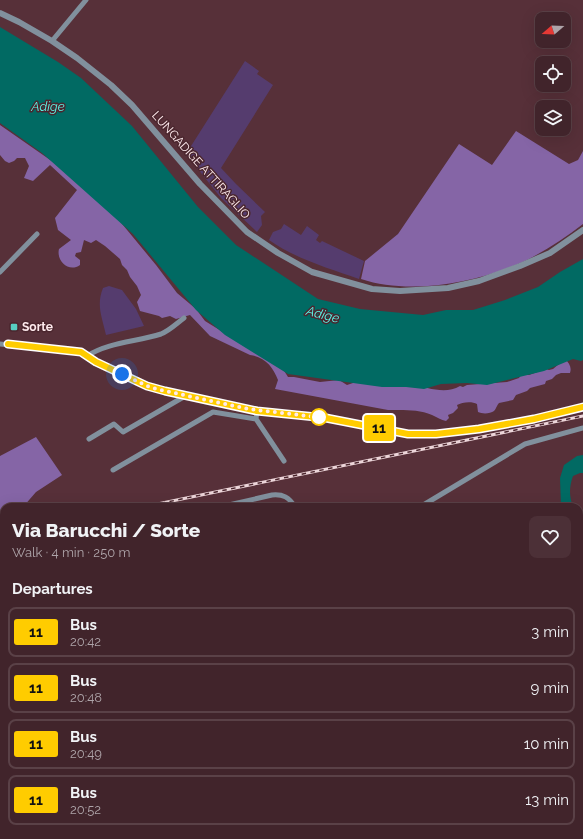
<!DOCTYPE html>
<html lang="en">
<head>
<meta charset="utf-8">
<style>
	:root { --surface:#41242b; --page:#4c3037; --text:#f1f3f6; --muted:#aea4a9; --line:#5a4147 }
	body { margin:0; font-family:Raleway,sans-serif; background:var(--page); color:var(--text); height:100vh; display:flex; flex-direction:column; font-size:15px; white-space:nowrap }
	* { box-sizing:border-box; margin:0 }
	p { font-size:13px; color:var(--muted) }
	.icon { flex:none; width:22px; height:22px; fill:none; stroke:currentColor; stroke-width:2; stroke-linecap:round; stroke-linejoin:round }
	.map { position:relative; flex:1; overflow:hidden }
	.details { position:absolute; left:0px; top:503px; width:583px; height:336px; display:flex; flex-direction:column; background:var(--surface); border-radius:12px 12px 0 0; box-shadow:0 4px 16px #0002,0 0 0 1px var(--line) }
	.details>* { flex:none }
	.badge { padding:0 8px; border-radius:3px; font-size:14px; line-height:26px }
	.needle { width:26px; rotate:251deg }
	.controls { position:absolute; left:535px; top:12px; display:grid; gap:8px }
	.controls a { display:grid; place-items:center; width:36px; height:36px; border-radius:8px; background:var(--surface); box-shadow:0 4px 16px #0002,0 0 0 1px var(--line); font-size:20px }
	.you { position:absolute; width:20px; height:20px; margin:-10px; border:3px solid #fff; border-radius:50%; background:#1a73e8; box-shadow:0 0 0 6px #1a73e833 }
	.map>.badge { position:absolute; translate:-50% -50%; box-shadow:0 0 0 2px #fff }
	h2 { padding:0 12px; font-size:15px; line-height:36px }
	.round { display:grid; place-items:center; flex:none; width:42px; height:42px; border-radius:8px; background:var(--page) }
	.overview { display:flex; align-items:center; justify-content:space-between; height:68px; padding:0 12px }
	h1 { font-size:19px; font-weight:800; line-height:30px }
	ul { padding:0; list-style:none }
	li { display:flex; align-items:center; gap:12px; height:50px; margin:0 8px 6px; padding:0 4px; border:2px solid var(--line); border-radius:8px }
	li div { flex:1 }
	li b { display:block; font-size:15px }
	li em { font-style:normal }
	li .badge { min-width:44px; font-weight:700; text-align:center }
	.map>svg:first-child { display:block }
	.green { fill:#553c6e }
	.forest { fill:#8565a6 }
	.water { fill:#016a63 }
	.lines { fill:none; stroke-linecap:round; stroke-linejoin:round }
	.minor { stroke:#81909d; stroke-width:5 }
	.tertiary { stroke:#81909d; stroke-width:6 }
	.rail-casing { stroke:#ecd5d9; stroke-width:3 }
	.rail { stroke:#4b262e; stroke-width:1.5; stroke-dasharray:4.5; stroke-linecap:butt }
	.line-casing { stroke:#fff; stroke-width:9 }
	.line { stroke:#fc0; stroke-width:6 }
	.walk { stroke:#feeaed; stroke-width:4; stroke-dasharray:0 7.2 }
	.poi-dot { fill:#57cec1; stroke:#4b262e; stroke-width:1.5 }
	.stop-dot { fill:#fff; stroke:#fc0; stroke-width:2 }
	.labels { text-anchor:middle; stroke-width:3; stroke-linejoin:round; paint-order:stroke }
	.street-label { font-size:12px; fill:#feeaed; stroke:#4b262e }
	.poi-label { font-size:12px; font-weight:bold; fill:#feeaed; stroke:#4b262e; text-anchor:start }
	.water-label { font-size:13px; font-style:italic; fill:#5cfaeb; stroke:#4b262e }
</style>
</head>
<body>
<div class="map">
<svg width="583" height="839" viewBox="0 0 583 839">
	<rect width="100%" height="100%" fill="#573039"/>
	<path class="green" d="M245,61l14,10 -2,3 16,11 -52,83 15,16 29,28 -4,4 1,9 -5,7 -36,-34 -35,-44z
		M284,224l17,11 6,-9 12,9 -3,5 4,3 2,-2 42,20 -5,18c-31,-11 -63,-20 -90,-39l4,-8 8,-3z
		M109,286l13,4 14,19 8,17 -38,9c-4,-18 -10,-30 -3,-47z
		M4,559v149l-4,1v-149z
		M4,814v21h97l-3,4h-98v-23z"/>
	<path class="forest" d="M0,125l56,39 62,55 38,46 21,28 19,16 9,12 78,48 5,8h6l26,5 19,-2 8,5 6,-2c20,0 40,-1 59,2 15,2 33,10 48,1l3,1 4,-2 40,-3 12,-4 2,-3h8l17,-6 3,1 4,-1 12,-10c4,4 7,8 5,14h-9l-5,2 -4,4 -6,2 -1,3 -15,4 -3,3 -11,4 -3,5 -14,3c-2,2 -3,6 -5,8 -4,3 -12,3 -16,1l-1,-8c-5,-3 -15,-2 -20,1l1,3 -5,5 -5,2 1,3 -3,3c-5,-1 -9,-4 -14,-6 -14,-6 -29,-5 -44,-5l-113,-21 3,-9c-5,-13 -13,-23 -28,-25l-40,-19 -20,-21 -14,4 -6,-3 -8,2 -3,-2 -19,-5 -3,-9 4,-7 -4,-9 -7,-9 -3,-7 -5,-5 -2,-6 -15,-13 -9,-6 -5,3 -7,-3 -3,12 -5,1 -1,3 5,4v5c-11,8 -24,-4 -21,-16l12,-9 -13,-10 -3,-12 22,-28 -27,-25 -17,16 -9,-3 5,-12 -4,-8h-8l-3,3 -5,2 -4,-2 -5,-6z
		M516,131l53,33 9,-4 5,-9v73c-17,13 -35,25 -54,35 -48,23 -117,37 -168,20l4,-18 33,-27 61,-90 33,21z
		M36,437l26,38 -26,17 -13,15h-19v10l-4,2v-63z"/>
	<path class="water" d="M0,27l58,35 23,16 51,48 66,81 38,38 82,54 42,10 63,6 23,-5h27l32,-10 33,-13 22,-15 23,-13v101l-2,1 -8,-2 -29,12 -57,14 -20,-2 -26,1 -17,5 -18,-2h-24l-94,-13 -63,-39 -29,-25 -63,-76 -91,-81 -42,-30z
		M583,455v18h-3l-7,3c-4,11 -4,20 0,31h-12l-1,-29 4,-13 13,-9z
		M583,539v46l-4,-5v-40z"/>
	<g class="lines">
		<path class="minor" d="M52,41l34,-41
			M0,272l37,-38
			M0,344l81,8 15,10 51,24 18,5 92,20 69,7 82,16h28l43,-5 55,-10 49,-12
			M87,356c22,-14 49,-14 74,-22 8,-3 15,-10 23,-16
			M256,419l28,42
			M89,439l25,-15 9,8 64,-37
			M113,470l100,-58 43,7 1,-8
			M220,507l52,-12c11,-1 17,2 23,12
			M420,507l105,-63 58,-16
			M0,555h4
			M0,813l4,-1
			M314,835l1,4"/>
		<path class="tertiary" d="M0,13l19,9 33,19 25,17 34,27 21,20 68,79 47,48 31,21 34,19 60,17 28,2 48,-3 31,-7 41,-15 30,-13 33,-23"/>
		<defs>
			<path id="rail" d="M143,507l440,-91
				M0,540l4,-1"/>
		</defs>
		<use href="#rail" class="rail-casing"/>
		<use href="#rail" class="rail"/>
	</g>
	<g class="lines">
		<defs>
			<path id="line" d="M8,344l73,8 15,10 51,24 18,5 92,20 69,7 82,16h28l43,-5 55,-10 49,-12"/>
		</defs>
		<use href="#line" class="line-casing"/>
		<use href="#line" class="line"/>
		<path class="walk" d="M122,374l25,12 9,3 92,20 78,9 -7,-1"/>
	</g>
	<rect class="poi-dot" x="10" y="323" width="8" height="8" rx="2"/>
	<circle class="stop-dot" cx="319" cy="417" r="8"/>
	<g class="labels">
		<g class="street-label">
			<text transform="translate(201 165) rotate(48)" y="4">LUNGADIGE ATTIRAGLIO</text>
		</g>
		<g class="poi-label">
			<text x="22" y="331">Sorte</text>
		</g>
		<g class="water-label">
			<text x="48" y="111">Adige</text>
			<text transform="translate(323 314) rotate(14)" y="5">Adige</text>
		</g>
	</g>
</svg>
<div class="controls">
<a><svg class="needle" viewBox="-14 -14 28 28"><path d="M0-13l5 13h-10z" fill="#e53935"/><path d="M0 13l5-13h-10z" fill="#aea4a9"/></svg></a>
<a><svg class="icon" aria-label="locate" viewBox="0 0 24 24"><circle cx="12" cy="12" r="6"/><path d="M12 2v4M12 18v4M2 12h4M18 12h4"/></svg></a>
<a><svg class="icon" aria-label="layers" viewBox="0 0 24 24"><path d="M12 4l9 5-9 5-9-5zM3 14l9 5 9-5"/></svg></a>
</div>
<div class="you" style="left:122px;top:374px"></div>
<b class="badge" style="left:379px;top:428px;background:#fc0;color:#111">11</b>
<section class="details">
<div class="overview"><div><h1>Via Barucchi / Sorte</h1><p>Walk · 4 min · 250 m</p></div><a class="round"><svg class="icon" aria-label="heart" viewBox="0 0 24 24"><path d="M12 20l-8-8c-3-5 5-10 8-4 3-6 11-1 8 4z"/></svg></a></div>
<h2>Departures</h2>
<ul>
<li><span class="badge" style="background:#fc0;color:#111">11</span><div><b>Bus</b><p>20:42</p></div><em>3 min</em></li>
<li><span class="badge" style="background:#fc0;color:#111">11</span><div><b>Bus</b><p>20:48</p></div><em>9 min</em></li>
<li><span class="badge" style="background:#fc0;color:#111">11</span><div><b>Bus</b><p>20:49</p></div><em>10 min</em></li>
<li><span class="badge" style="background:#fc0;color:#111">11</span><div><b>Bus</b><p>20:52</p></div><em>13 min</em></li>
</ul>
</section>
</div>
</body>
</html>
